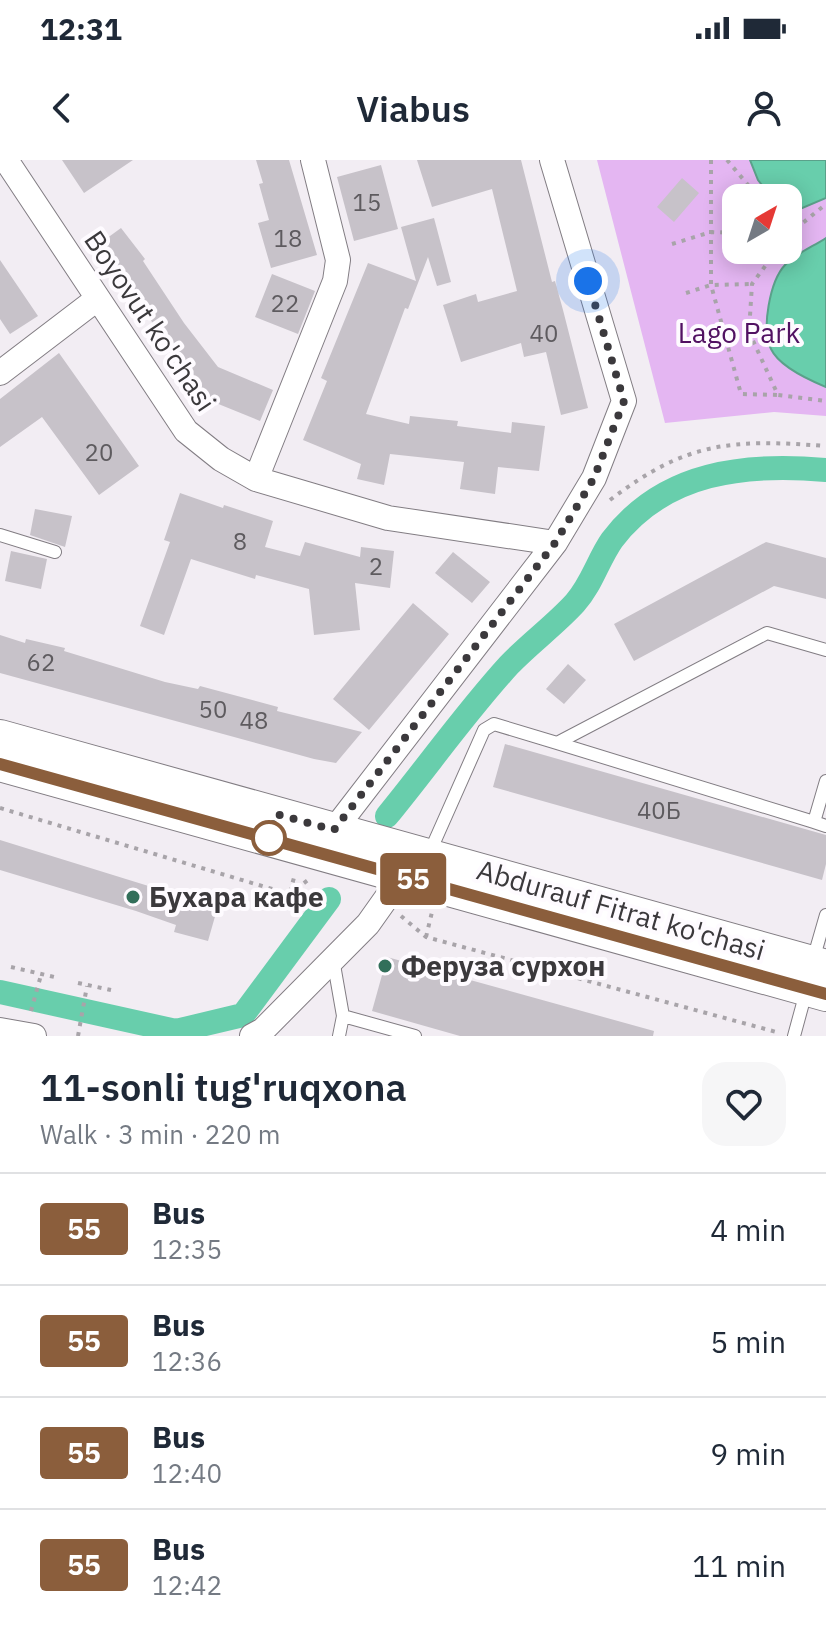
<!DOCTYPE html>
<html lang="en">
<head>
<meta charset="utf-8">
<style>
	:root { --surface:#fff; --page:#f6f6f7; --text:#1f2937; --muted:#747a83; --line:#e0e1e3 }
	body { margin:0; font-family:"IBM Plex Sans",sans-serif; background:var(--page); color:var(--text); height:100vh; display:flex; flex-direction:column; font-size:30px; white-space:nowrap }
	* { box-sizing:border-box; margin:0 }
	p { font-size:26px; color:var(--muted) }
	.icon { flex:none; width:44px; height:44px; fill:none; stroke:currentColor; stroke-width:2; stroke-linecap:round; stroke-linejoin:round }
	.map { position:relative; height:876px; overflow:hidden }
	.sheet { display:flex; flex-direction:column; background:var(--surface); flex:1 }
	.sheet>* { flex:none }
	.badge { padding:0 16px; border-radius:6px; font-size:28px; line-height:52px }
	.needle { width:52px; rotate:39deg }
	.buttons { position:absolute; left:722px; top:24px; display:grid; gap:16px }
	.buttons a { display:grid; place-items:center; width:80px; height:80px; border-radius:16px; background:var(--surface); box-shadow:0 4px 20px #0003; font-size:40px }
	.you { position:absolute; width:40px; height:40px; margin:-20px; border:6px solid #fff; border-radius:50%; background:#1a73e8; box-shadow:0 0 0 12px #1a73e833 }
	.map>.badge { position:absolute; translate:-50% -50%; box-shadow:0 0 0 4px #fff }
	.round { display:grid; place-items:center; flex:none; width:84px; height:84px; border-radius:24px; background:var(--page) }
	.headline { display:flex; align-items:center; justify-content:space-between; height:136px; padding:0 40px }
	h1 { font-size:38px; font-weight:600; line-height:60px }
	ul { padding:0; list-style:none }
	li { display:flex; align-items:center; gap:24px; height:112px; padding:0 40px; border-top:2px solid var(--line) }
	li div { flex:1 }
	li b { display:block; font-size:30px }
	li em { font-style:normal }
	li .badge { min-width:88px; font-weight:700; text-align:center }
	.status { display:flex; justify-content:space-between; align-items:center; height:56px; padding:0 40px; background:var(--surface); direction:ltr }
	.status svg { height:22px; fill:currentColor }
	header { display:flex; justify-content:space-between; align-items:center; height:104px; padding:0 40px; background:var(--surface); font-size:36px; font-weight:600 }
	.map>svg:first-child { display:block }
	.green { fill:#e4b6f2; fill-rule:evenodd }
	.water { fill:#68ceac; stroke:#5aa18a; stroke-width:2 }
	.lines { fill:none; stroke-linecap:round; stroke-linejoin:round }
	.canal { stroke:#68ceac; stroke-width:24 }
	.building { fill:#c7c2c9 }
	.service-casing { stroke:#827d83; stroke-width:14 }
	.minor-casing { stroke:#827d83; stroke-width:26 }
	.secondary-casing { stroke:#827d83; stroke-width:36 }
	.path { stroke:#a8a4a9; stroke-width:4; stroke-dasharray:4 6; stroke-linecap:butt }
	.service { stroke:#fff; stroke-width:12 }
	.minor { stroke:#fff; stroke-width:24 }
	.secondary { stroke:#fff; stroke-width:34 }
	.line-casing { stroke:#fff; stroke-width:18 }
	.line { stroke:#8b5e3c; stroke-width:12 }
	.walk { stroke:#3b393c; stroke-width:8; stroke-dasharray:0 14.4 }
	.stop-dot { fill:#fff; stroke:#8b5e3c; stroke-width:4 }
	.poi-dot { fill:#326f5a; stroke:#fefbff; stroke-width:3 }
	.labels { text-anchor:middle; stroke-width:8; stroke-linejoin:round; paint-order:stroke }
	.number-label { font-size:24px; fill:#5e5b5f }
	.street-label { font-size:28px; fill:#3b393c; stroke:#fefbff }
	.park-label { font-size:28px; fill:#511162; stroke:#fefbff }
	.poi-label { font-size:28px; font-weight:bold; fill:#3b393c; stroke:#fefbff; text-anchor:start }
</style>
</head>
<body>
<div class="status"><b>12:31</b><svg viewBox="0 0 49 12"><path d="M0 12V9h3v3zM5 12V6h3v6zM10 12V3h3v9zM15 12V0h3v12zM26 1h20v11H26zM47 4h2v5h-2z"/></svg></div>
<header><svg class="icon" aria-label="back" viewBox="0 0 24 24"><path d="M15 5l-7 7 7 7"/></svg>Viabus<svg class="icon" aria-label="person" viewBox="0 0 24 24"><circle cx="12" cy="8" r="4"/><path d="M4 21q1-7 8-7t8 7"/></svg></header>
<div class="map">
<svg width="826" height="876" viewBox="0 0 826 876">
	<rect width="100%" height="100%" fill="#f2edf3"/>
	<path class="green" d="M597,0h229v256l-52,-4 -109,11zM736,38h52v52h-52z"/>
	<path class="water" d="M750,0h76v38l-26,11 -12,-2v-9h-16l-14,-18z
		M826,78v149c-17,-7 -47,-21 -55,-38 -10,-20 -1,-68 14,-84 10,-11 29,-19 41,-27z"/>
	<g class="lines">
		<path class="canal" d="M387,656c41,-50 79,-104 122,-151 21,-22 46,-40 66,-62 17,-19 23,-43 37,-63 52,-69 134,-77 214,-70
			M0,832l176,39 67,-16 86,-116"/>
	</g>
	<path class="building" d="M62,0h71l-49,33z
		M256,0h33l28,95 -46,13 -13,-45 11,-3 -10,-36 4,-1z
		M417,0h104l31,122 3,-1 8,29 25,98 -27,7 -15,-63 -22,5 -3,-14 -60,19 -18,-57 33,-11 2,8 39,-11 -25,-102 -60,18z
		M381,5l17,64 -44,12 -17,-64z
		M682,18l17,15 -25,29 -17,-15z
		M434,58l17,64 -14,4 -9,-29 -20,52 -3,-1 -39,106 43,10 1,-8 48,5 -1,5 54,7 1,-11 33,4 -6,45 -41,-4 -3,27 -35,-5 4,-27 -74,-8 -6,31 -27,-6 4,-15 -58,-24 24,-59 -6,-3 47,-115 48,18 -15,-54z
		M121,68l24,31 -2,2 41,62 34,44 55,23 -13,31 -49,-20 -46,-60 -39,-57 2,-2 -29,-38z
		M0,100l38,56 -28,18 -10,-15z
		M272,114l43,17 -17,43 -43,-17z
		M59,193l80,113 -40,29 -57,-78 -42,30v-48z
		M180,333l43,15 1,-3 49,16 -8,26 35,9 5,-14 55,15 1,-10 33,4 -4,37 -35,-5 5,47 -46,5 -5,-46 -53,-14 -1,4 -64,-20 -27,76 -24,-9 30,-84 -6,-2z
		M35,349l37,7 -7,31 -35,-12z
		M766,382l60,16v41l-52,-13 -140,75 -20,-37z
		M11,391l36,8 -6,30 -36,-8z
		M453,392l37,30 -18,21 -37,-30z
		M413,443l36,31 -80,96 -36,-31z
		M0,475l25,8 1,-4 39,9 -1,3 101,31 33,7 2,-3 78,21 -1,4 85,21 -26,31 -22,-4 -314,-86z
		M568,504l18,16 -22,24 -18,-15z
		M505,584l321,91v29l-4,16 -329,-93z
		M0,680l184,57 2,-8 34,10 -12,42 -34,-9 2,-7 -40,-14 -136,-41z
		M387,797l267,74 -1,5h-193l-88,-25z"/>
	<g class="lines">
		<defs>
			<path id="service" d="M0,375l55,17
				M557,583l257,79
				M826,621l-12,41 12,4
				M429,694l55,-124 10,-6 63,19 210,-110 59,17
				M333,799l10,57 -4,20
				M813,800l13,-45
				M343,856l72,20
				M794,876l12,-44"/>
			<path id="minor" d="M6,0l180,271 35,28 35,20 132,39 167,25
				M0,213l97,-74
				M256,319l79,-198 3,-21 -25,-100
				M334,670l221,-287 39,-65 30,-77 -72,-241
				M0,870l34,6
				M252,876l11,-6 105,-106 34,-48"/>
			<path id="secondary" d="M0,577l826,230
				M0,604l826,230"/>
		</defs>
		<use href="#service" class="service-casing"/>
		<use href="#minor" class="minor-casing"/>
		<use href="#secondary" class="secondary-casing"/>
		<path class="path" d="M711,0v125l30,109 37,1
			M727,0l32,38
			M788,75l38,-31
			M672,84l39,-12 25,1
			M777,90l-25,34 -3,48 29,63 48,6
			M686,133l25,-8 40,-1
			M610,340c77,-59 122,-61 216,-54
			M0,648l289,86 19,-14
			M290,732l5,-18
			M401,756l25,21 354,96
			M426,777l6,-25
			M11,807l48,11
			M78,823l33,7
			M31,851l10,-36
			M78,876l9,-50"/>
		<use href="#service" class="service"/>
		<use href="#minor" class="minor"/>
		<use href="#secondary" class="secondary"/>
	</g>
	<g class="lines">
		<defs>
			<path id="line" d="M0,604l826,230"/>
		</defs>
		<use href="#line" class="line-casing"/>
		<use href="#line" class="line"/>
		<path class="walk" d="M269,678l7,-24 58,16 221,-287 39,-65 30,-77 -36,-120"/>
	</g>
	<circle class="stop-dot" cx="269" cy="678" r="16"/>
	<g class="poi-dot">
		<circle cx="133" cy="737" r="8"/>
		<circle cx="385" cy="806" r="8"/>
	</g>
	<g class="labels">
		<g class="number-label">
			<text x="367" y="51">15</text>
			<text x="288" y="87">18</text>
			<text x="285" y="152">22</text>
			<text x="544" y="182">40</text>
			<text x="99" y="301">20</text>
			<text x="240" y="390">8</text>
			<text x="376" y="415">2</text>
			<text x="41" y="511">62</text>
			<text x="213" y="558">50</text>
			<text x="254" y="569">48</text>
			<text x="659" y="659">40Б</text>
		</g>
		<g class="street-label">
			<text transform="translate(150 161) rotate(56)" y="10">Boyovut ko'chasi</text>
			<text transform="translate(621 750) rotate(16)" y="10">Abdurauf Fitrat ko'chasi</text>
		</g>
		<g class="park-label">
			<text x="739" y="183">Lago Park</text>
		</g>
		<g class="poi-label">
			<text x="149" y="747">Бухара кафе</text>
			<text x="401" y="816">Феруза сурхон</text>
		</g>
	</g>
</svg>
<div class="buttons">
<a><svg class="needle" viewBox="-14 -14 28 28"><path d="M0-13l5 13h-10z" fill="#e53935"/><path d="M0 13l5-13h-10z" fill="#747a83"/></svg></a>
</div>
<div class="you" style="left:588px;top:121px"></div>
<b class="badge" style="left:413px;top:719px;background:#8b5e3c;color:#fff">55</b>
</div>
<section class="sheet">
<div class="headline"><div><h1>11-sonli tug'ruqxona</h1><p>Walk · 3 min · 220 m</p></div><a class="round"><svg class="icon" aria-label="heart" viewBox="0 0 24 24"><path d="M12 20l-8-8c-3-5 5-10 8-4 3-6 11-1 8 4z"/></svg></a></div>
<ul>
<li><span class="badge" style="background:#8b5e3c;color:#fff">55</span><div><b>Bus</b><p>12:35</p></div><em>4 min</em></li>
<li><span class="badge" style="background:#8b5e3c;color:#fff">55</span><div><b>Bus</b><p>12:36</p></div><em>5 min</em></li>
<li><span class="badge" style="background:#8b5e3c;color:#fff">55</span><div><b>Bus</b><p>12:40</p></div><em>9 min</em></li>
<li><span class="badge" style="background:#8b5e3c;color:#fff">55</span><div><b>Bus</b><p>12:42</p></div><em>11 min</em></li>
</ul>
</section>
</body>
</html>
